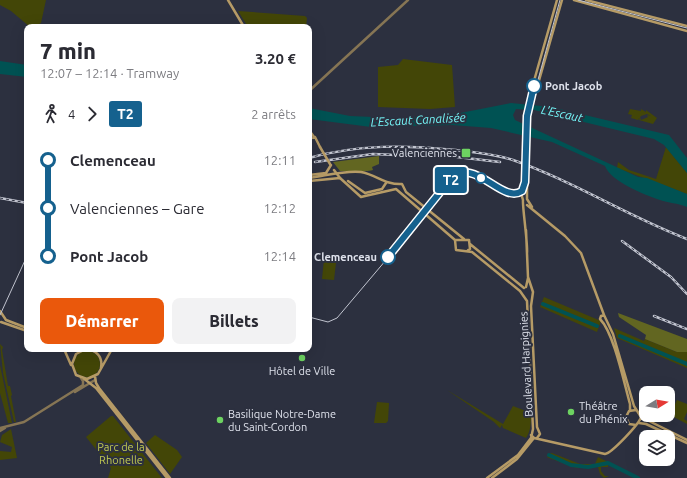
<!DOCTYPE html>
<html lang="fr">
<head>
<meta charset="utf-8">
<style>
	:root { --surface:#fff; --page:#f2f2f3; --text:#2b2b33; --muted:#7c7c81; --accent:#ea580c }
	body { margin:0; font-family:Ubuntu,sans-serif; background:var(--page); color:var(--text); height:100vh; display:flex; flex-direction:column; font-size:15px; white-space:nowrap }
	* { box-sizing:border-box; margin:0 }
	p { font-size:13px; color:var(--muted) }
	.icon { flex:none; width:22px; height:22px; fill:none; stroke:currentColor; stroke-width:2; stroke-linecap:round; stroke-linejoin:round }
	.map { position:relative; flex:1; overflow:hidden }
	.details { position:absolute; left:24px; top:24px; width:288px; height:328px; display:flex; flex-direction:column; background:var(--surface); border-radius:8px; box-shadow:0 4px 16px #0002 }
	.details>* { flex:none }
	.badge { padding:0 8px; border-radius:3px; font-size:14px; line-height:26px }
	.needle { width:26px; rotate:79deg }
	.controls { position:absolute; left:639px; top:386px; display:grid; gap:8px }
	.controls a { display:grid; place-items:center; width:36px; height:36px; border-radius:8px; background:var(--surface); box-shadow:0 4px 16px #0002; font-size:20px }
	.map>.badge { position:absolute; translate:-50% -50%; box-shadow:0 0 0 2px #fff }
	.legs { display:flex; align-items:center; gap:6px; height:44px; padding:0 16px; font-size:13px }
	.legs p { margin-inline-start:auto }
	.head { display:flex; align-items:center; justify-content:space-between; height:68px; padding:0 16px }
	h1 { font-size:22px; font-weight:800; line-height:30px }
	.primary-button { display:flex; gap:8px; margin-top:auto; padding:8px 16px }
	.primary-button a { flex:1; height:46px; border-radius:8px; background:var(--accent); color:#fff; font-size:16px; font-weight:800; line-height:46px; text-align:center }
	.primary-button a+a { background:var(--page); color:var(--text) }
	ul { padding:0 16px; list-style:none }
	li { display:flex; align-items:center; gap:14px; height:48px; font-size:15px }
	li i { display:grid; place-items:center; width:6px; height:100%; margin:0 5px; background:currentColor }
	li i::after { content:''; width:10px; height:10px; margin:-5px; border:3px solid; border-radius:50%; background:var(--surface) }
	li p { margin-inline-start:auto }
	li:first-child i { background:linear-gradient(#0000 50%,currentColor 0) }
	li:last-child i { background:linear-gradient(currentColor 50%,#0000 0) }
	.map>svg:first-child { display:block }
	.green { fill:#434607 }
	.forest { fill:#626621 }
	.water { fill:#005253 }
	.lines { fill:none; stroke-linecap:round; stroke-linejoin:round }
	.river { stroke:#005253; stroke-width:4 }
	.tertiary { stroke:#867554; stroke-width:2.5 }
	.secondary { stroke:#b69b66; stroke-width:2.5 }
	.tram { stroke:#c2c5d0; stroke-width:1 }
	.rail-casing { stroke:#c2c5d0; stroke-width:2.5 }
	.rail { stroke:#2c303f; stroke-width:1; stroke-dasharray:3; stroke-linecap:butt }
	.secondary-bridge { stroke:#b69b66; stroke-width:2.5 }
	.line-1-casing { stroke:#fff; stroke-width:9 }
	.line-1 { stroke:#15618e; stroke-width:6 }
	.stop-1-dot { fill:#fff; stroke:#15618e; stroke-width:2 }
	.poi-dot { fill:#6dd361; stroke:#2c303f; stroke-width:1.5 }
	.labels { text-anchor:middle; stroke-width:4; stroke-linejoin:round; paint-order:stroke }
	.stop-label { font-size:11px; font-weight:bold; fill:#dee1eb; stroke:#2c303f; text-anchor:start }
	.poi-label { font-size:11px; fill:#dee1eb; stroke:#2c303f; text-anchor:start }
	.street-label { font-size:11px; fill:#dee1eb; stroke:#2c303f }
	.park-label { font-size:11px; fill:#c2ca51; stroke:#2c303f }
	.water-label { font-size:12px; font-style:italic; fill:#76f9fb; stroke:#2c303f }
</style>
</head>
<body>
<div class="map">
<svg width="687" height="478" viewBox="0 0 687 478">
	<rect width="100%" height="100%" fill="#2c303f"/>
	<path class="green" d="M0,0h46l-5,23 -4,2v2h-7l-19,-16 -11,-6z
		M238,11l67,5 2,2 -1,9h-58z
		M403,59l49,6 3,42 -25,2 -52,-2v-40l20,-2z
		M630,109l11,2v-2l5,3v-2l11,8 -4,6 -14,-4 1,-3 1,3 7,-3 -1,-2 4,1 -4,-2 -6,2 -3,4 -7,-2 1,-3 -4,-1z
		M666,147l21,26v21l-70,-26 1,-6 11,8 27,9z
		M324,259l7,3 3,-2v3h2l-2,17 -12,-1z
		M544,297l57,24 -4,11 -57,-25z
		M614,328l30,13 1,-2 32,13h10v16l-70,-30z
		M0,344l3,3 -1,3 6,36h2l2,9 -1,1 5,26h-2l-11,-49z
		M74 364a13 13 0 1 1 26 0a13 13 0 1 1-26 0Z
		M0,365l12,58h-4l-8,-30z
		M447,390l56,34 10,-18 18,7c0,9 0,18 -5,25l-23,-10 -1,-3 -2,3 -6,-6z
		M677,400l10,4v8l-3,7 3,2v3l-17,-9z
		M377,402l12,1 -1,18 -2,2h-12z
		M111,416h2l49,62h-54l3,-10 -25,-31z
		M11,429l6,29 -17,2v-9l11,1 1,-5 -12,-5 2,-7z
		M155,435l22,15 5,7 -12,17 -24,-31z
		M552,453l28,11h15l3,-7 10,5v5h-7v4l4,5h4l-5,2 -4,-4 -2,-7 -21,1 -28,-10 -2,-1 2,-3z"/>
	<path class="forest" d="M379,156v8l-7,3 1,3c-3,2 -26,1 -33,1l-7,-9z
		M618,313l69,26v13h-10l-32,-13 1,-4 -27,-18z"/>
	<path class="water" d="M0,61l27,4v12l-27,-3z
		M511,103l40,4 118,28 18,23v15l-23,-28 -10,-6 -120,-29 -18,-1 -3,6 2,5 123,57 9,1 40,16v13c-9,-4 -19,-4 -27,-7 -15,-5 -50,-19 -55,-34l-53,-24 -61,-14 -39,-3 -81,2 -62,-8v-11l41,8 46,2 54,-3z"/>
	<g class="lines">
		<path class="river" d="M543,304l54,22
			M620,336l67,28
			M549,455l22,10 17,2 20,-4 30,15"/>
		<path class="tertiary" d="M309,91l99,-91
			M75,392l20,-12
			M0,428l24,-6 59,-37v-4l-2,-3
			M0,431l5,-3"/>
		<path class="secondary" d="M228,0l16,27
			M574,0l113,31
			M586,0l101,26
			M309,130l5,7
			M313,138l2,-1 5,10
			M525,141l1,-25 4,-21 27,-95
			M528,142l2,-30 32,-112
			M309,175l17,-2 5,-8
			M309,178c16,-2 36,-8 52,-6 16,3 24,13 41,12l4,8 58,47
			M309,181l31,-3 21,19 4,-1
			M348,181l17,12
			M527,181v18l5,8
			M365,193l17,-4 4,-6
			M365,196l31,-7 59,51
			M523,200c-1,4 5,44 4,53
			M523,200l-3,-10 4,-10
			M527,205l38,31 16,17 23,62 9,19 21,72 7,11c-1,6 -29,36 -36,37l-71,-16 -3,-3
			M526,230l2,47 5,15 -2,14 6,121 3,7 -3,4
			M470,244l54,44
			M468,250l2,-1 -1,-9h-14l1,10 16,2 48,39 7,10 6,128 -2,9 -13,17 -31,23
			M526,287l2,-9
			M0,311l6,9 21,8
			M604,315l-3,1 -1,3c14,14 24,64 30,85v7
			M1,322l26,9
			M64,349l7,16
			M85,349c11,1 18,7 16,19
			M86,349l-10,5 -4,10 4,11 11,4 11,-5 14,-25
			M94,350l12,-1
			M95,376l1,7 3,5 71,90
			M83,378l13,10 71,90
			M636,410l-7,1 -3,6 3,7 7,1
			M641,417l46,23
			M639,423l7,1 41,19
			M492,478l25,-19 17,-21"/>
		<path class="tram" d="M578,0l109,28
			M0,315l27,-59
			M309,317l19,5 9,-4 120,-142 7,-3 7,1 43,21c7,0 11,-5 12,-13l2,-66 32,-116"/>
		<defs>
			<path id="rail" d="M414,152l86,10
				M309,158c49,-14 97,-13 147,-8 19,2 39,4 57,10 60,21 114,56 174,79
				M315,162l58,-8 47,2
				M0,198l27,5
				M622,241l49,36 16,17
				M654,316l33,13"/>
		</defs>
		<use href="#rail" class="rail-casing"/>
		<use href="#rail" class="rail"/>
		<path class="secondary-bridge" d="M320,147l10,17
			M334,170l6,8
			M524,180l1,-39
			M527,181l1,-39"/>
	</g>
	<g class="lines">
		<defs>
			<path id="line-1" d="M388,257l61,-76c25,-28 52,24 73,10l3,-9 2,-66 7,-30"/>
		</defs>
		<use href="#line-1" class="line-1-casing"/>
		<use href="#line-1" class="line-1"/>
	</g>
	<g class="stop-1-dot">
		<circle cx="534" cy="86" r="7"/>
		<circle cx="481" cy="178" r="5"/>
		<circle cx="388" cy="257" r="7"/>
	</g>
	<g class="poi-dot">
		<rect x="461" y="148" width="10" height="10" rx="2"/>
		<circle cx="302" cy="358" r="4"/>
		<circle cx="571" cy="412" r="4"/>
		<circle cx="220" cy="420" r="4"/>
	</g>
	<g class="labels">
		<g class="stop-label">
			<text x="545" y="90">Pont Jacob</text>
			<text x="377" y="261" text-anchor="end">Clemenceau</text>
		</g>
		<g class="poi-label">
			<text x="457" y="157" text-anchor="end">Valenciennes</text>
			<text x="302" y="375" text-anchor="middle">Hôtel de Ville</text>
			<text x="579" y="410">Théâtre<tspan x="579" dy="13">du Phénix</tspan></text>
			<text x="228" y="418">Basilique Notre-Dame<tspan x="228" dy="13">du Saint-Cordon</tspan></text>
		</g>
		<g class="street-label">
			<text transform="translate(526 364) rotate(-93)" y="4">Boulevard Harpignies</text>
		</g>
		<g class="park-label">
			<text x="121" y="451">Parc de la<tspan x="121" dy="13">Rhonelle</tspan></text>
		</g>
		<g class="water-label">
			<text transform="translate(562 114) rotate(12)" y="4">L'Escaut</text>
			<text transform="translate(418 120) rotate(-3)" y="4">L'Escaut Canalisée</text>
		</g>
	</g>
</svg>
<div class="controls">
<a><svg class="needle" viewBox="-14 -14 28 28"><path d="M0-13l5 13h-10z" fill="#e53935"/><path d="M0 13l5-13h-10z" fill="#7c7c81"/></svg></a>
<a><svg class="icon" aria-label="layers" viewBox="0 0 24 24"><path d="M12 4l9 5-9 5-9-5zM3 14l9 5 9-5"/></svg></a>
</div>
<b class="badge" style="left:451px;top:180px;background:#15618e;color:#fff">T2</b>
<section class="details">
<div class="head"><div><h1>7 min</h1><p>12:07 – 12:14 · Tramway</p></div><b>3.20 €</b></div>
<div class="legs"><svg class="icon" aria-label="walk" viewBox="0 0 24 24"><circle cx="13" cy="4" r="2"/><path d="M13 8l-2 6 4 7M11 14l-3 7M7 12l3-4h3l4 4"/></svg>4<svg class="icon" aria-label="forward" viewBox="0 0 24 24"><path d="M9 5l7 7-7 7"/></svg><b class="badge" style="background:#15618e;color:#fff">T2</b><p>2 arrêts</p></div>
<ul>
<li><i style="color:#15618e"></i><b>Clemenceau</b><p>12:11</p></li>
<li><i style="color:#15618e"></i><span>Valenciennes – Gare</span><p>12:12</p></li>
<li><i style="color:#15618e"></i><b>Pont Jacob</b><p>12:14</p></li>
</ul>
<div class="primary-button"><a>Démarrer</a><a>Billets</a></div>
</section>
</div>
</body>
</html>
